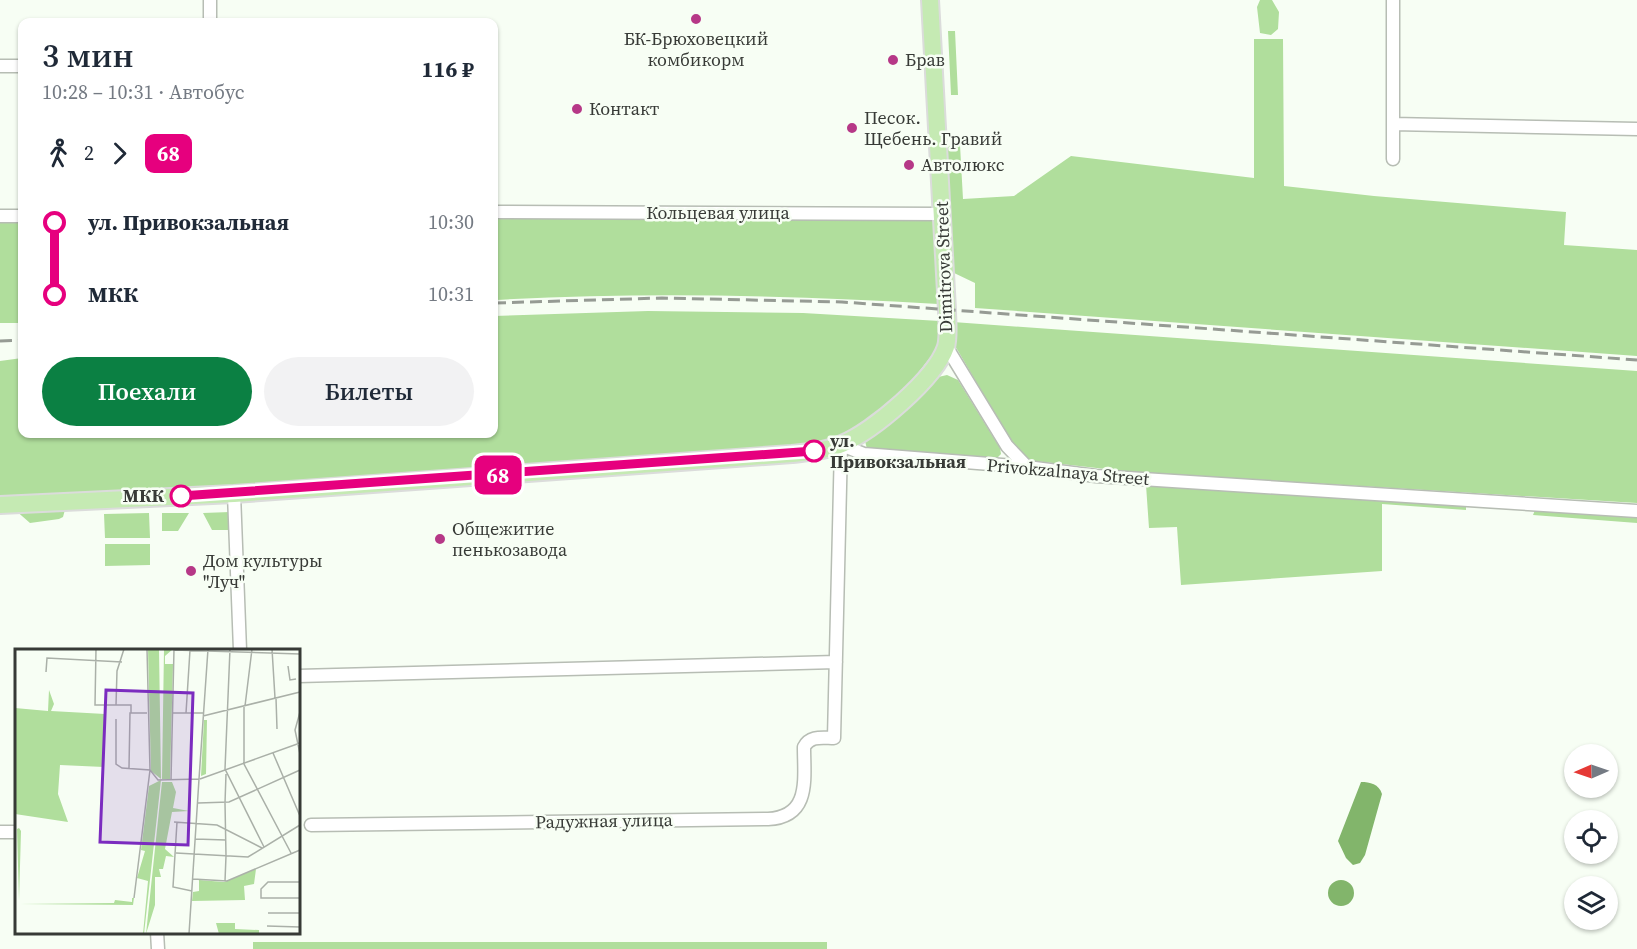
<!DOCTYPE html>
<html lang="ru">
<head>
<meta charset="utf-8">
<style>
	:root { --surface:#fff; --page:#f2f2f3; --text:#1f2937; --muted:#747a83; --accent:#0b8043 }
	body { margin:0; font-family:"Source Serif 4",serif; background:var(--page); color:var(--text); height:100vh; display:flex; flex-direction:column; font-size:22px; white-space:nowrap }
	* { box-sizing:border-box; margin:0 }
	p { font-size:20px; color:var(--muted) }
	.icon { flex:none; width:33px; height:33px; fill:none; stroke:currentColor; stroke-width:2; stroke-linecap:round; stroke-linejoin:round }
	.map { position:relative; flex:1; overflow:hidden }
	.panel { position:absolute; left:18px; top:18px; width:480px; height:420px; display:flex; flex-direction:column; background:var(--surface); border-radius:12px; box-shadow:0 2px 4px #0004 }
	.panel>* { flex:none }
	.badge { padding:0 12px; border-radius:9px; font-size:21px; line-height:39px }
	.needle { width:39px; rotate:268deg }
	.controls { position:absolute; left:1564px; top:744px; display:grid; gap:12px }
	.controls a { display:grid; place-items:center; width:54px; height:54px; border-radius:50%; background:var(--surface); box-shadow:0 2px 4px #0004; font-size:30px }
	.map>.badge { position:absolute; translate:-50% -50%; box-shadow:0 0 0 3px #fff }
	.legs { display:flex; align-items:center; gap:9px; height:66px; padding:0 24px; font-size:20px }
	.legs p { margin-inline-start:auto }
	.overview { display:flex; align-items:center; justify-content:space-between; height:102px; padding:0 24px }
	h1 { font-size:33px; font-weight:600; line-height:45px }
	.action { display:flex; gap:12px; margin-top:auto; padding:12px 24px }
	.action a { flex:1; height:69px; border-radius:36px; background:var(--accent); color:#fff; font-size:24px; font-weight:600; line-height:69px; text-align:center }
	.action a+a { background:var(--page); color:var(--text) }
	ul { padding:0 24px; list-style:none }
	li { display:flex; align-items:center; gap:21px; height:72px; font-size:22px }
	li i { display:grid; place-items:center; width:9px; height:100%; margin:0 8px; background:currentColor }
	li i::after { content:''; width:15px; height:15px; margin:-8px; border:4px solid; border-radius:50%; background:var(--surface) }
	li p { margin-inline-start:auto }
	li:first-child i { background:linear-gradient(#0000 50%,currentColor 0) }
	li:last-child i { background:linear-gradient(currentColor 50%,#0000 0) }
	.map>svg:first-child { display:block }
	.green { fill:#b0de9c }
	.water { fill:#82b56b }
	.lines { fill:none; stroke-linecap:round; stroke-linejoin:round }
	.minor-casing { stroke:#b7bdb4; stroke-width:15 }
	.major-casing { stroke:#dbdcdb; stroke-width:20 }
	.minor { stroke:#fff; stroke-width:12 }
	.major { stroke:#c5eab3; stroke-width:16 }
	.rail { stroke:#969b94; stroke-width:3; stroke-dasharray:12 6; stroke-linecap:butt }
	.line-1-casing { stroke:#fff; stroke-width:14 }
	.line-1 { stroke:#e6007e; stroke-width:9 }
	.poi-dot { fill:#b63887; stroke:#f7fef4; stroke-width:2 }
	.stop-1-dot { fill:#fff; stroke:#e6007e; stroke-width:3 }
	.labels { text-anchor:middle; stroke-width:5; stroke-linejoin:round; paint-order:stroke }
	.poi-label { font-size:18px; fill:#373a36; stroke:#f7fef4; text-anchor:start }
	.street-label { font-size:18px; fill:#373a36; stroke:#f7fef4 }
	.stop-label { font-size:18px; font-weight:bold; fill:#373a36; stroke:#f7fef4; text-anchor:start }
	.inset-road { fill:none; stroke:#aab0a8; stroke-width:1.5 }
	.view { fill:#7b2cbf; fill-opacity:0.15; stroke:#7b2cbf; stroke-width:3 }
	.inset-edge { fill:none; stroke:#373a36; stroke-width:3 }
</style>
</head>
<body>
<div class="map">
<svg width="1637" height="949" viewBox="0 0 1637 949">
	<rect width="100%" height="100%" fill="#f7fef4"/>
	<path class="green" d="M1260,0h12l7,12 -1,17 -7,6 -11,-2 -3,-26z
		M948,31h7l3,64h-7z
		M1254,39h29l1,147 90,10 192,16 -2,33 73,5v106l-662,-48v-25l-23,-11 -5,-126 13,-1 3,54 51,-3 57,-40 183,22z
		M494,216l440,1 4,87c-148,-9 -296,-12 -444,-4z
		M22,220v103h-22v-102z
		M648,311l155,2 137,8 -2,21 -5,12 -23,29 -45,42 -36,18 -182,15 -415,27 -232,11v-135l22,-3v76h472v-118z
		M953,322l684,49v132l-505,-31 -97,-11 -8,-2 -13,-12 -60,-103z
		M947,375l11,5 42,68 1,6 -6,6 -128,-11 -2,-8 3,-4 66,-59z
		M1146,485l320,20v5l-84,-6v67l-201,14 -4,-58 -28,1z
		M66,506l-3,11 -4,2 -29,4 -16,-14z
		M1535,510l102,7v6l-104,-8z
		M230,512v18h-18l-9,-17z
		M149,513l1,25h-45l-1,-24z
		M162,513h27l-11,18h-16z
		M105,544h45v21l-45,1z
		M253,942h574v7h-574z"/>
	<path class="water" d="M1361,782c9,0 18,2 21,12l-17,61 -5,8 -7,2 -7,-7 -8,-17z
		M1328 893a13 13 0 1 1 26 0a13 13 0 1 1-26 0Z"/>
	<g class="lines">
		<defs>
			<path id="minor" d="M210,0v22
				M1393,0v159
				M0,66h22
				M1393,124l244,5
				M494,212l448,2
				M0,216h22
				M946,346l61,100 20,21
				M234,494l6,156
				M298,676l538,-14
				M311,825l457,-6c43,-2 36,-40 36,-72 6,-12 19,-9 30,-9l7,-293 23,9 163,13 69,9 541,35
				M0,832h16
				M157,932l1,17"/>
			<path id="major" d="M0,505l234,-11 558,-40c17,-2 34,-3 50,-10 31,-13 93,-65 104,-97 3,-11 1,-26 1,-37l-17,-310"/>
		</defs>
		<use href="#minor" class="minor-casing"/>
		<use href="#major" class="major-casing"/>
		<use href="#minor" class="minor"/>
		<use href="#major" class="major"/>
		<path class="rail" d="M494,303l168,-5 180,4 795,58
			M0,341l22,-1"/>
	</g>
	<g class="lines">
		<defs>
			<path id="line-1" d="M181,496l633,-45"/>
		</defs>
		<use href="#line-1" class="line-1-casing"/>
		<use href="#line-1" class="line-1"/>
	</g>
	<g class="poi-dot">
		<circle cx="696" cy="19" r="6"/>
		<circle cx="893" cy="60" r="6"/>
		<circle cx="577" cy="109" r="6"/>
		<circle cx="852" cy="128" r="6"/>
		<circle cx="909" cy="165" r="6"/>
		<circle cx="440" cy="539" r="6"/>
		<circle cx="191" cy="571" r="6"/>
	</g>
	<g class="stop-1-dot">
		<circle cx="814" cy="451" r="10"/>
		<circle cx="181" cy="496" r="10"/>
	</g>
	<g class="labels">
		<g class="poi-label">
			<text x="696" y="45" text-anchor="middle">БК-Брюховецкий<tspan x="696" dy="21">комбикорм</tspan></text>
			<text x="905" y="66">Брав</text>
			<text x="589" y="115">Контакт</text>
			<text x="864" y="124">Песок.<tspan x="864" dy="21">Щебень. Гравий</tspan></text>
			<text x="921" y="171">Автолюкс</text>
			<text x="452" y="535">Общежитие<tspan x="452" dy="21">пенькозавода</tspan></text>
			<text x="203" y="567">Дом культуры<tspan x="203" dy="21">"Луч"</tspan></text>
		</g>
		<g class="street-label">
			<text x="718" y="219">Кольцевая улица</text>
			<text transform="translate(944 267) rotate(-92)" y="6">Dimitrova Street</text>
			<text transform="translate(1068 472) rotate(5)" y="6">Privokzalnaya Street</text>
			<text transform="translate(604 821) rotate(-1)" y="6">Радужная улица</text>
		</g>
		<g class="stop-label">
			<text x="830" y="447">ул.<tspan x="830" dy="21">Привокзальная</tspan></text>
			<text x="164" y="502" text-anchor="end">МКК</text>
		</g>
	</g>
	<g transform="translate(15 649)">
		<rect width="285" height="285" fill="#f7fef4"/>
		<path d="M133,0h11l2,130 -10,-8zM149,0h9l-8,7v8h8l-3,115h-8zM34,41l5,14 -3,7 54,3 -1,53 -44,-2 -2,29 10,28 -53,-8v-106l33,3zM189,71h3l-1,54 -5,2zM146,131l-17,154h-1l5,-53 -11,-3 8,-27 -4,-1 8,-64zM147,133h10l4,10 -3,16 16,3 -17,1 -7,37 9,8 -8,-1 -3,13h-4l2,8h-6v28l-9,29zM4,179l2,3 -2,70 -2,-72zM241,220l-2,15 -10,2 1,14 -53,1 1,-9 6,-1v-11l25,2zM117,249h2l-1,7 -113,-1 94,-1 1,-3 17,2zM201,274h19v6l24,1v4h-40z" fill="#b0de9c"/>
		<path class="inset-road" d="M81,0l-1,56h36v8M132,0l3,121 8,10 41,-1 -10,155M215,0l-5,120 39,78M257,0l3,49M159,1l126,4M273,17l2,14 6,-1M31,23l1,-14 75,4M261,49l1,31M101,56l1,-34 7,-22M230,57l7,-57M229,58v57l47,89M285,63l-5,18 5,24M158,64h31M171,64l4,-63M188,67l97,-24M101,70v45l6,4 28,2 -16,128M258,104l27,63M114,119l1,-55h17M184,130l9,-130M185,130l100,-36M156,131l3,-131M183,154l31,-1 71,-32M210,154l1,53M210,154l1,-29M159,173l43,3 45,23M162,173l-4,65 19,4M180,190l31,1M161,204l72,4 52,-32M178,230l34,2 73,-31M210,232l1,-25M285,233h-32l-7,7v9h39M253,264h32M252,277l33,1"/>
		<path class="view" d="M91,41l87,3 -5,152 -88,-3z"/>
		<rect width="285" height="285" class="inset-edge"/>
	</g>
</svg>
<div class="controls">
<a><svg class="needle" viewBox="-14 -14 28 28"><path d="M0-13l5 13h-10z" fill="#e53935"/><path d="M0 13l5-13h-10z" fill="#747a83"/></svg></a>
<a><svg class="icon" aria-label="locate" viewBox="0 0 24 24"><circle cx="12" cy="12" r="6"/><path d="M12 2v4M12 18v4M2 12h4M18 12h4"/></svg></a>
<a><svg class="icon" aria-label="layers" viewBox="0 0 24 24"><path d="M12 4l9 5-9 5-9-5zM3 14l9 5 9-5"/></svg></a>
</div>
<b class="badge" style="left:498px;top:475px;background:#e6007e;color:#fff">68</b>
<section class="panel">
<div class="overview"><div><h1>3 мин</h1><p>10:28 – 10:31 · Автобус</p></div><b>116 ₽</b></div>
<div class="legs"><svg class="icon" aria-label="walk" viewBox="0 0 24 24"><circle cx="13" cy="4" r="2"/><path d="M13 8l-2 6 4 7M11 14l-3 7M7 12l3-4h3l4 4"/></svg>2<svg class="icon" aria-label="forward" viewBox="0 0 24 24"><path d="M9 5l7 7-7 7"/></svg><b class="badge" style="background:#e6007e;color:#fff">68</b></div>
<ul>
<li><i style="color:#e6007e"></i><b>ул. Привокзальная</b><p>10:30</p></li>
<li><i style="color:#e6007e"></i><b>МКК</b><p>10:31</p></li>
</ul>
<div class="action"><a>Поехали</a><a>Билеты</a></div>
</section>
</div>
</body>
</html>
